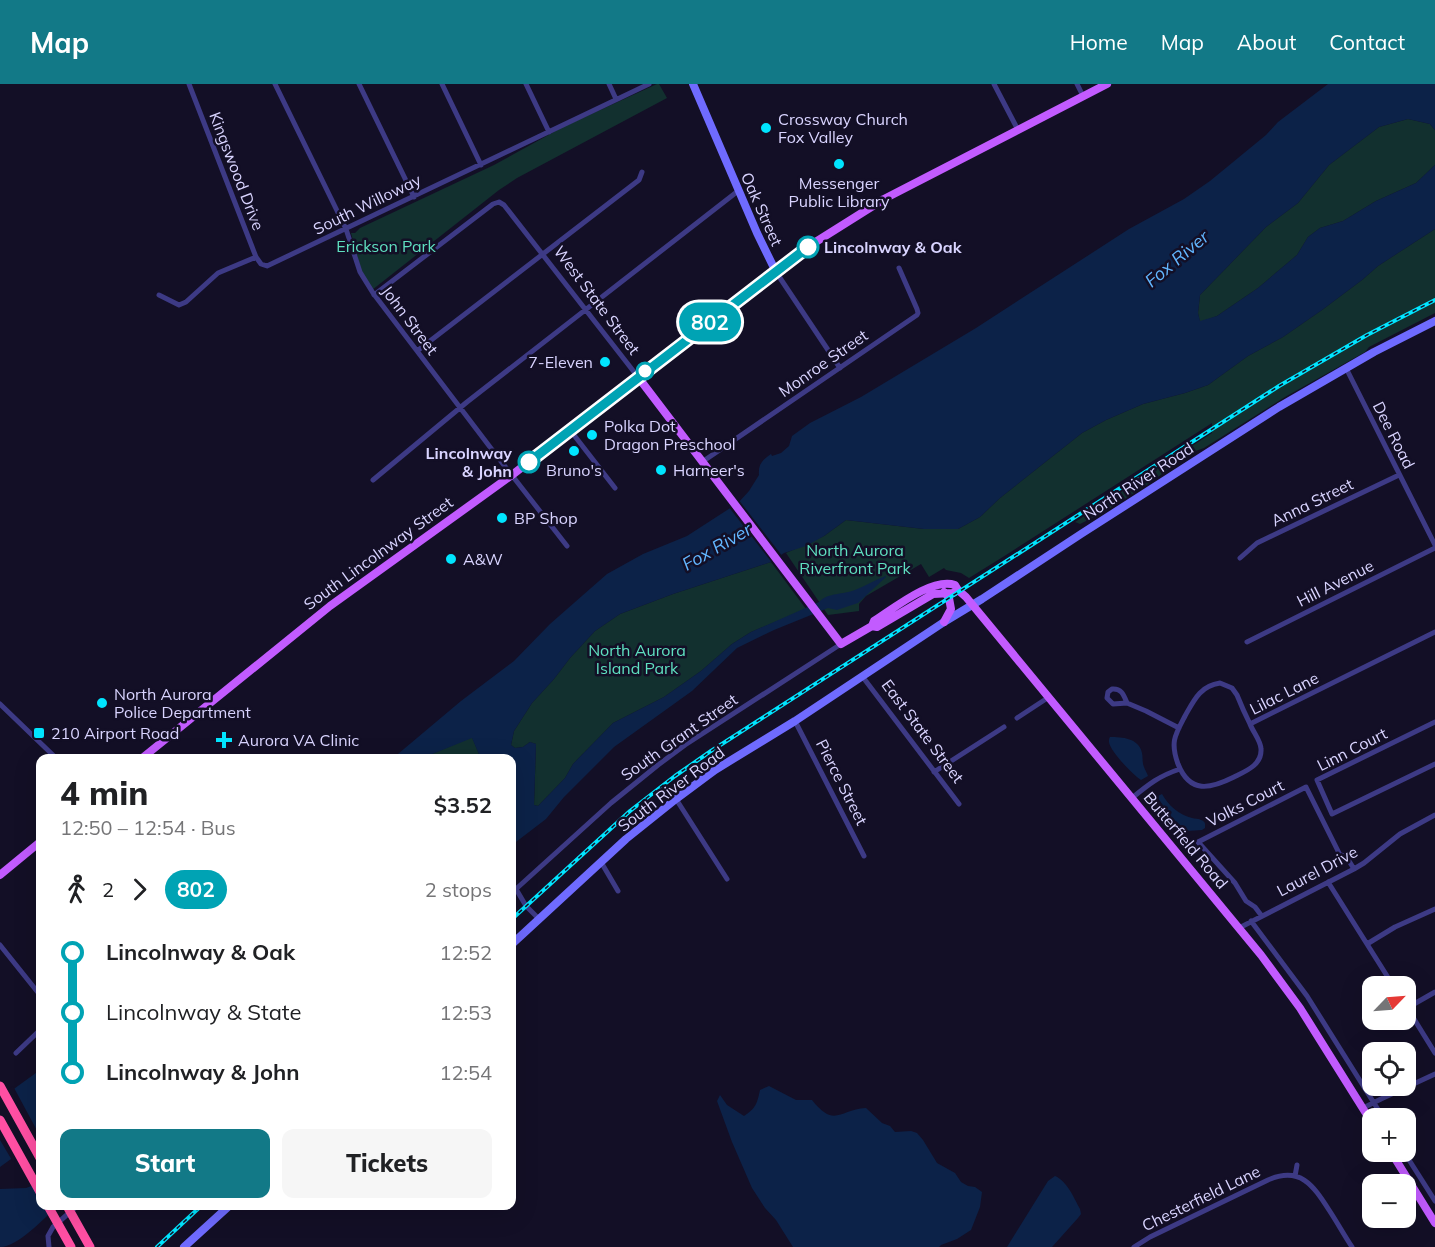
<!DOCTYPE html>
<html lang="en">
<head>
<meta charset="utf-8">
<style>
	:root { --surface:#fff; --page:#f6f6f6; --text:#202124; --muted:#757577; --accent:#127987 }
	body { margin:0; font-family:Mulish,sans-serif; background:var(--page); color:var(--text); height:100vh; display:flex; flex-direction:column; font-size:22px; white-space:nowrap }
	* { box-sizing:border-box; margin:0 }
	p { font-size:20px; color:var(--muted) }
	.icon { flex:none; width:33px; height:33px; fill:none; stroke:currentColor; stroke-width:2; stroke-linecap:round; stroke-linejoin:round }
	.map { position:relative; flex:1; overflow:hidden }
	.sheet { position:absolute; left:36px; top:670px; width:480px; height:456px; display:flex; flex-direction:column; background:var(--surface); border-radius:12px; box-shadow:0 6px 24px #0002 }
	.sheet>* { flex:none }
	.badge { padding:0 12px; border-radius:20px; font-size:21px; line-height:39px }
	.needle { width:39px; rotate:65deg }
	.buttons { position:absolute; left:1362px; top:892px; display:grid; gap:12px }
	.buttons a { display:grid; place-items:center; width:54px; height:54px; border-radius:12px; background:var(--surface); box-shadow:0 6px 24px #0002; font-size:30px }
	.map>.badge { position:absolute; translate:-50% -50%; box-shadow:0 0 0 3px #fff }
	.legs { display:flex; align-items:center; gap:9px; height:66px; padding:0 24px; font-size:20px }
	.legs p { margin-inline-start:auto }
	.summary { display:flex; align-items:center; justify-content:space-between; height:102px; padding:0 24px }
	h1 { font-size:33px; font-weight:800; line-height:45px }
	.primary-button { display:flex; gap:12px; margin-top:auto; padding:12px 24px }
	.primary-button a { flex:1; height:69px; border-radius:12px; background:var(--accent); color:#fff; font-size:24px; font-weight:800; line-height:69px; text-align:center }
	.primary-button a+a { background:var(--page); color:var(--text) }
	ul { padding:0 24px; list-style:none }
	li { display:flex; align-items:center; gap:21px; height:60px; font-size:22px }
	li i { display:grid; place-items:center; width:9px; height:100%; margin:0 8px; background:currentColor }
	li i::after { content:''; width:15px; height:15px; margin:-8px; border:4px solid; border-radius:50%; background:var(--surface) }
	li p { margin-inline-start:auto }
	li:first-child i { background:linear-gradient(#0000 50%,currentColor 0) }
	li:last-child i { background:linear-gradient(currentColor 50%,#0000 0) }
	header { display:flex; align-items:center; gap:36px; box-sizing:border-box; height:84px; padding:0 30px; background:var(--accent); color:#fff }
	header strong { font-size:28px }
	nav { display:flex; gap:33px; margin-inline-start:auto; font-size:21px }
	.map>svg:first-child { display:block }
	.green { fill:#12302f }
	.water { fill:#0c2248 }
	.pier { fill:#130f26 }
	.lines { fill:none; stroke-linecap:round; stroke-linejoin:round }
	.street { stroke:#3d3a85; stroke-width:5 }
	.secondary { stroke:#6f6bff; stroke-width:8 }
	.primary { stroke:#c25bff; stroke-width:8 }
	.highway { stroke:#ff4fa3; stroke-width:9 }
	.rail-casing { stroke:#00e5ff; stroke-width:4 }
	.rail { stroke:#130f26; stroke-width:1.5; stroke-dasharray:4.5; stroke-linecap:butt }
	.highway-bridge { stroke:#ff4fa3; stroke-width:9 }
	.line-1-casing { stroke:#fff; stroke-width:14 }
	.line-1 { stroke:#00a3b4; stroke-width:9 }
	.poi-dot { fill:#00e5ff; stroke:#130f26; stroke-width:2 }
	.stop-1-dot { fill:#fff; stroke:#00a3b4; stroke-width:3 }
	.labels { text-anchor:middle; stroke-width:5; stroke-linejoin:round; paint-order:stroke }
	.poi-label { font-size:16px; fill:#d9d4ff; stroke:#130f26; text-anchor:start }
	.street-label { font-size:16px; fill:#d9d4ff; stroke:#130f26 }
	.park-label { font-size:16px; fill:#5fe0c0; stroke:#130f26 }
	.stop-label { font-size:16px; font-weight:bold; fill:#d9d4ff; stroke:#130f26; text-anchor:start }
	.water-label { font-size:18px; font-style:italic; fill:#62b6ff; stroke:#130f26 }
</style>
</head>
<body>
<header>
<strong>Map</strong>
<nav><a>Home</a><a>Map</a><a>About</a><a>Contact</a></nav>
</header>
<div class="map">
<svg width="1435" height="1163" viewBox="0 0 1435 1163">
	<rect width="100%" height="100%" fill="#130f26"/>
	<path class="green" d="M657,0h2l8,14 -150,80 -18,12 -127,100 -11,-20 -10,-37h4l5,-5 134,-63 69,-38z
		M1408,35l22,5 5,6v35l-19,18 -40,18 -33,20 -23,7 -12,9 -11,18 -39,33 -41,28 -17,6 -2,-9 2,-18 66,-68 32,-24 31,-38 50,-38z
		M1435,145v84l-66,34 -4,5 -80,45 -81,51 -17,6 -34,27 -49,31 -24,12 -5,-2 137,-89v-10l-206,132 -37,23 -8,-5 -15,-3 -2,-2 -15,9 -8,-13 -55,32 -7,8v7l-31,4 -42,-62 38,-17 22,-16 78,9h34l22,-12 20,-19 82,-65 24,-13 37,-16 42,-11 23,-8 40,-29 35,-19 39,-27 40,-30 16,-14z
		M771,478l35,47 -55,23 -19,12 -31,27 -37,26 -51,26 -40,41 -8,14 -27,28 -4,-1 2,-61 -6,-2 -7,5 -8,1 -4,-3 3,-14 18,-28 22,-24 16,-21 25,-27 25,-17 53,-20z
		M472,653l9,22h-61z"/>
	<path class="water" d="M1328,0h107v46l-5,-6 -22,-5 -29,8 -50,38 -31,38 -32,24 -66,68 -2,18 2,8 17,-5 41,-28 39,-33 11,-18 12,-9 23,-7 33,-20 40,-18 19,-18v64l-57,37 -16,14 -40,30 -39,27 -35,19 -40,29 -23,8 -42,11 -37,16 -24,13 -82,65 -20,19 -22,12h-34l-78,-9 -22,16 -18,10 -22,7 -13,9 -98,32 -53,20 -25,17 -25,27 -16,21 -22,24 -18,28 -3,14 4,3 8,-1 7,-5 6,2 -2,61 4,1 27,-28 8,-14 40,-41 51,-26 37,-26 31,-27 19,-12 68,-30c10,-10 24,-7 36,-12 10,-4 20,-10 31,-14v1l-28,26 -21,7 -9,-2 -17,7 -37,15 -37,18 -45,43 -78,56 -50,50 -18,22 -34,26v-86h-31l-9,-21 -52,21h-28l69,-58 53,-40 36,-37 57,-50 36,-20 44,-18 51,-33 11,-12 10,-16c-1,-10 3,-15 12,-21l1,2 9,-3 8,-7 3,-10 18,-13 51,-26 115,-69 153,-99 55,-30 26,-18 56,-46 12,-13z
		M1110,653c12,0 29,1 32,16 1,4 0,10 2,14 1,3 3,6 4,9l-7,4c-8,-5 -31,-29 -32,-38 0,-2 0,-4 1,-5z
		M1162,710c6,11 17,21 30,24 3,1 6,0 9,2 5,2 4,4 4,8l-3,2 -15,1 -16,-14 -13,-19v-2z
		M40,986v68l-40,29v-68z
		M769,1002l27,14h16c23,29 28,9 54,8l16,15 8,3 5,6 16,-1 6,2 6,7 14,23 18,10 6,9 7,4 7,1 7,5 -2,15 -9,23 -14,9 -16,6 -2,2h-146l-17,-27 -11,-12 -13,-20 -20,-46 -15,-41 3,-6 7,10 17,11c12,-8 13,-12 16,-26z
		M1055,1092c12,5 19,22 25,33l1,5 -3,4 -26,29h-45l41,-66z
		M40,1099v23h18c-14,12 -40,41 -58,41v-58l26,-1z"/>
	<path class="pier" d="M738,415l45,58 -10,7 -45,-58z
		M13,1002l27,50v6l-27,20 -13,-22v-44z"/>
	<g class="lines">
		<path class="street" d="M189,0l67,173 5,7 6,2 382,-182
			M275,0l71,145 14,43 13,21 120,158 74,95
			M359,0l55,113
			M442,0l39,81
			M526,0l23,48
			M609,0l7,15
			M994,0l24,46
			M1077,0l6,12
			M776,188l64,96
			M159,211l20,10 7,-3 32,-29 38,-16
			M374,211l119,-91 6,-2 5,3 134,172
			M417,267l222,-171 3,-8
			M1346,284l89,177
			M570,346l45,58
			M702,378l215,-147 1,-2 -1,-4 -18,-41
			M373,396l94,-78 271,-211
			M1240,474l17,-15 142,-68
			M1247,558l188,-94
			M862,592l97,128
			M1220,599l12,5 5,7c4,10 8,19 13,29 3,8 11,17 11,25 1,16 -15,22 -27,28 -24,12 -44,17 -56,-13 -8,-22 -3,-29 7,-48 9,-16 15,-30 35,-33z
			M1127,619l-14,1 -6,-6 1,-6 4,-3c10,-1 12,7 15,14l19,8 33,17
			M0,620l57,55
			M1017,634l32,-21
			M795,637l69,135
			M1435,638l-118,58 15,34 103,-50
			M1250,640l185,-92
			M934,688l70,-45
			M1132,714c17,-14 27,-22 48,-29
			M676,715l51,80
			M601,778l17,29
			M1328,798l66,105
			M1261,831l-6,-8 -9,-6 -11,-18 -37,-41 108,-55 34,68 6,1 8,13
			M539,835l-13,-13 -10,-17 95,-86 47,-38 27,-20 156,-101
			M1251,837l56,75 77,123
			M1239,844l115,-59 10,-6 36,-29 35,-19
			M1367,860l28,-17 40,-18
			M0,861l40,50
			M1406,922l29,47
			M1407,924l28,-16
			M16,969l24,-23
			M1363,1024l18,-9 54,-25
			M1404,1068l31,49
			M1295,1092l2,-11
			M49,1163l-1,-11 5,-9 24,-21
			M1134,1163l16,-10 118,-57c32,-14 45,5 61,30 8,12 15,25 23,37"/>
		<path class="secondary" d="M693,0l64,149 19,39
			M512,860l114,-105 50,-40 39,-29 80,-49 149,-99 38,-23 99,-65 198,-127 95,-55 61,-31
			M184,1163l45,-41"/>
		<path class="primary" d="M638,293l203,267 31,-18 5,1 56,-33 20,-1 5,-3
			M944,538l7,-13 -2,-11 -5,-6
			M872,542l2,-5c19,-12 58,-44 81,-36l3,5 8,7 295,358 39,53 72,115
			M141,675l189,-153 182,-131 170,-132 132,-100 70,-44 223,-115
			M0,791l40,-33
			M1391,1068l44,71"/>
		<path class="highway" d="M0,1002l40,72
			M0,1036l40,72"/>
		<defs>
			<path id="rail" d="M512,835l118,-108 45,-35 36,-25 568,-365 88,-51 68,-35
				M157,1163l44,-41"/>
		</defs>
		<use href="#rail" class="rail-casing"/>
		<use href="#rail" class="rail"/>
		<path class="highway-bridge" d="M48,1122l23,41
			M67,1122l23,41"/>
	</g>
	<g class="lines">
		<defs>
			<path id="line-1" d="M529,378l279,-215"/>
		</defs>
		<use href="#line-1" class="line-1-casing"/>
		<use href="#line-1" class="line-1"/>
	</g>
	<g class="poi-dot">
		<circle cx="766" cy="44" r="6"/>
		<circle cx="839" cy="80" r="6"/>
		<circle cx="605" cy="278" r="6"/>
		<circle cx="592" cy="351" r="6"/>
		<circle cx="574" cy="367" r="6"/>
		<circle cx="661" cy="386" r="6"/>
		<circle cx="502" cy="434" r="6"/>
		<circle cx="451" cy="475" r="6"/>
		<circle cx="102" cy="619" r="6"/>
		<rect x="33" y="643" width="12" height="12" rx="3"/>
		<path d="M221 647h6v6h6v6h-6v6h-6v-6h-6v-6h6z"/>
	</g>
	<g class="stop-1-dot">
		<circle cx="808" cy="163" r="10"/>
		<circle cx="645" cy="287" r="8"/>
		<circle cx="529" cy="378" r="10"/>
	</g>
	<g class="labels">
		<g class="poi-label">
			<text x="778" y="41">Crossway Church<tspan x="778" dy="18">Fox Valley</tspan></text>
			<text x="839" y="105" text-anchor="middle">Messenger<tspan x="839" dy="18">Public Library</tspan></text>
			<text x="593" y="284" text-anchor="end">7-Eleven</text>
			<text x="604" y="348">Polka Dot<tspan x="604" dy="18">Dragon Preschool</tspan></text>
			<text x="574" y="392" text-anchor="middle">Bruno's</text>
			<text x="673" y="392">Harneer's</text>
			<text x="514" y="440">BP Shop</text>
			<text x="463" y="481">A&amp;W</text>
			<text x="114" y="616">North Aurora<tspan x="114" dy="18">Police Department</tspan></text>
			<text x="51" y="655">210 Airport Road</text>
			<text x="238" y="662">Aurora VA Clinic</text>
		</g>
		<g class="street-label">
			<text transform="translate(237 87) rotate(69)" y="6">Kingswood Drive</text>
			<text transform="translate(367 120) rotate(-26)" y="6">South Willoway</text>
			<text transform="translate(762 125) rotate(66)" y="6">Oak Street</text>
			<text transform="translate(597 216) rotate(53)" y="6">West State Street</text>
			<text transform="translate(410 236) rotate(53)" y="6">John Street</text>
			<text transform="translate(823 279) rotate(-35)" y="6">Monroe Street</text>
			<text transform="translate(1394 351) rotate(63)" y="6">Dee Road</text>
			<text transform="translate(1138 397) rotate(-33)" y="6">North River Road</text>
			<text transform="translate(1312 418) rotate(-26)" y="6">Anna Street</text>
			<text transform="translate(378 469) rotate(-36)" y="6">South Lincolnway Street</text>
			<text transform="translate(1335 499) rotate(-27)" y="6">Hill Avenue</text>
			<text transform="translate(1284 609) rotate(-27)" y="6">Lilac Lane</text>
			<text transform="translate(923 647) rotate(53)" y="6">East State Street</text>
			<text transform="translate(679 653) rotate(-35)" y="6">South Grant Street</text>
			<text transform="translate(1352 665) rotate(-27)" y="6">Linn Court</text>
			<text transform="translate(842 698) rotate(63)" y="6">Pierce Street</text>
			<text transform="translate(671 705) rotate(-37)" y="6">South River Road</text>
			<text transform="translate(1245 719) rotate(-27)" y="6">Volks Court</text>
			<text transform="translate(1186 756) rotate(50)" y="6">Butterfield Road</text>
			<text transform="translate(1317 787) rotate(-28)" y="6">Laurel Drive</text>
			<text transform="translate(1201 1114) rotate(-26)" y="6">Chesterfield Lane</text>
		</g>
		<g class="park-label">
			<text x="386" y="168">Erickson Park</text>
			<text x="855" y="472">North Aurora<tspan x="855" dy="18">Riverfront Park</tspan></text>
			<text x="637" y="572">North Aurora<tspan x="637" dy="18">Island Park</tspan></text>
		</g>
		<g class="stop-label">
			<text x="824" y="169">Lincolnway &amp; Oak</text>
			<text x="512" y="375" text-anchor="end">Lincolnway<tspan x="512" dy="18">&amp; John</tspan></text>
		</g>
		<g class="water-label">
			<text transform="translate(1177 175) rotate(-40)" y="6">Fox River</text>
			<text transform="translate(717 463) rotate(-30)" y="6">Fox River</text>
		</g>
	</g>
</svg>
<div class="buttons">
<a><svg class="needle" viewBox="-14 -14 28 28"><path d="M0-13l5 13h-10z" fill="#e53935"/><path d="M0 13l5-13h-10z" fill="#757577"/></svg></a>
<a><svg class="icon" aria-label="locate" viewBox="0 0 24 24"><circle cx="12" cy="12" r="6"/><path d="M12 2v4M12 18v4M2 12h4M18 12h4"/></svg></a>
<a>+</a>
<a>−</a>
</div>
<b class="badge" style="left:710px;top:238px;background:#00a3b4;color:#fff">802</b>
<section class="sheet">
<div class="summary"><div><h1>4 min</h1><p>12:50 – 12:54 · Bus</p></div><b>$3.52</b></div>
<div class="legs"><svg class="icon" aria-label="walk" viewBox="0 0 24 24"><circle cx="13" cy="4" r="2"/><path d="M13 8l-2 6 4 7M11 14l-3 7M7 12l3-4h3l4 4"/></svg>2<svg class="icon" aria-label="forward" viewBox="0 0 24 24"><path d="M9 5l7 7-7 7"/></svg><b class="badge" style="background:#00a3b4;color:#fff">802</b><p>2 stops</p></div>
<ul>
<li><i style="color:#00a3b4"></i><b>Lincolnway &amp; Oak</b><p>12:52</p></li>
<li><i style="color:#00a3b4"></i><span>Lincolnway &amp; State</span><p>12:53</p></li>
<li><i style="color:#00a3b4"></i><b>Lincolnway &amp; John</b><p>12:54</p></li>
</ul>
<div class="primary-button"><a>Start</a><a>Tickets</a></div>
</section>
</div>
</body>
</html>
